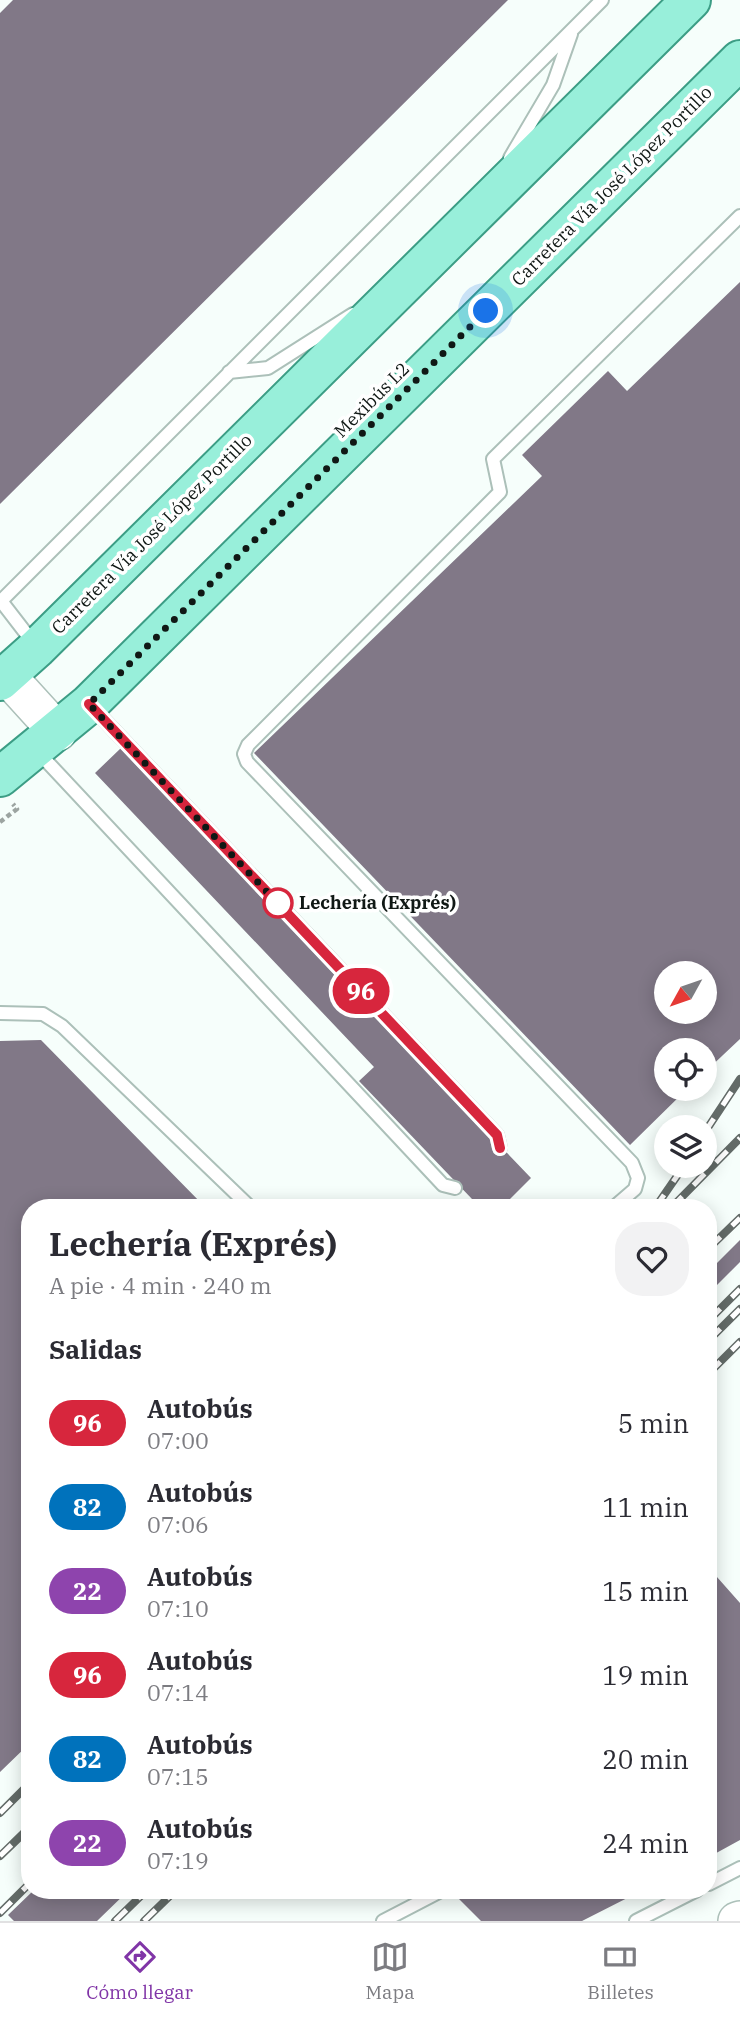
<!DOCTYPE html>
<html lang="es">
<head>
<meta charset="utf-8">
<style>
	:root { --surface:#fff; --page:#f2f2f3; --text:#2b2b33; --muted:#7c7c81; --line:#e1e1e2; --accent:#8035a7 }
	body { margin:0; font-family:"IBM Plex Serif",serif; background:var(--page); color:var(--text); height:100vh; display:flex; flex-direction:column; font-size:26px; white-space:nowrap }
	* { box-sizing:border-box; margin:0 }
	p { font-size:23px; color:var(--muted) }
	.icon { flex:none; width:38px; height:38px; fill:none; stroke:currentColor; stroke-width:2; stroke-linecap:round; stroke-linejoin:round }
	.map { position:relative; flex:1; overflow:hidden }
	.drawer { position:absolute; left:21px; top:1199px; width:696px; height:700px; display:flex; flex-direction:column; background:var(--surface); border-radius:28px; box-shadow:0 4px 18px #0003 }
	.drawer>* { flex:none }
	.badge { padding:0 14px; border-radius:23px; font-size:24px; line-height:46px }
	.needle { width:46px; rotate:230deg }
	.buttons { position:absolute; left:654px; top:961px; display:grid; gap:14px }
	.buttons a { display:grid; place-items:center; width:63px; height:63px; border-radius:50%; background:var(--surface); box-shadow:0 4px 18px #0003; font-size:35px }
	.you { position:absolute; width:35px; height:35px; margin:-18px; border:5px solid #fff; border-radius:50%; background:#1a73e8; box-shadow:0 0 0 10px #1a73e833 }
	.map>.badge { position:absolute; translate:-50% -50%; box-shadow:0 0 0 4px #fff }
	h2 { padding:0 28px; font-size:26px; line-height:63px }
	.round { display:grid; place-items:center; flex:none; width:74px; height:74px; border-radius:28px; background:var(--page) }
	.head { display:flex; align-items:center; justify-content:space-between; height:119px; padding:0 28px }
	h1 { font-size:33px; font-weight:700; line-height:52px }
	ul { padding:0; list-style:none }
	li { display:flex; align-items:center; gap:21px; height:84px; padding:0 28px }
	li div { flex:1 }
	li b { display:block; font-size:26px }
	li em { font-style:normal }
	li .badge { min-width:77px; font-weight:700; text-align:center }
	.tab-bar { display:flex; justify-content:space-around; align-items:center; height:98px; border-top:2px solid var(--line); background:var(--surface); font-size:19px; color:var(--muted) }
	.tab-bar a { display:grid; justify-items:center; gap:4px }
	.tab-bar .on { color:var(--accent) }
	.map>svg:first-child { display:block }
	.building { fill:#817887; fill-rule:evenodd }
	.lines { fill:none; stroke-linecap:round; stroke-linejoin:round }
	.lane-casing { stroke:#acc0b9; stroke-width:16 }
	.secondary-casing { stroke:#acc0b9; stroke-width:40 }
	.primary-casing { stroke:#3c9d85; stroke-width:42 }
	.path { stroke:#9ca4a1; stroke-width:4.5; stroke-dasharray:5 3.5; stroke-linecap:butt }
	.lane { stroke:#fff; stroke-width:12 }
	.secondary { stroke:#fff; stroke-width:37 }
	.primary { stroke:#98efda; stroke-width:38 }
	.rail-casing { stroke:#636b68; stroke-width:8 }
	.rail { stroke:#fff; stroke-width:5; stroke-dasharray:16; stroke-linecap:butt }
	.line-casing { stroke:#fff; stroke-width:16 }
	.line { stroke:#d7263d; stroke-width:10 }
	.walk { stroke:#101815; stroke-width:7; stroke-dasharray:0 12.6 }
	.stop-dot { fill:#fff; stroke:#d7263d; stroke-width:3.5 }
	.labels { text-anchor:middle; stroke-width:7; stroke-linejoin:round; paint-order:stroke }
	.street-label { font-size:18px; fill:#101815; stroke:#fff }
	.stop-label { font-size:18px; font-weight:bold; fill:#101815; stroke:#fff; text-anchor:start }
</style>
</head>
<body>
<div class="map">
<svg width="740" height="1921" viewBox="0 0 740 1921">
	<rect width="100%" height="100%" fill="#f6fefb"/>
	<path class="building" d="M13,0h495l-508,504v-491z
		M740,282v757l-35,33v-22h-38v38h21l-58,57 -376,-392 288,-277 -20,-21 86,-84 19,20zM667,973h38v39h-38z
		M121,748l410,430 -30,30h-38l9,-9 -113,-118 15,-14 -279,-294z
		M41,1040l165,168h-176v535l-30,29v-731z
		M740,1240v22l-31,31v-22z
		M709,1568l31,35v237l-31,17z
		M34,1890h95l-32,31h-83l-6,-6z
		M450,1890h193l-61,31h-101z"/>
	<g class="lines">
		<defs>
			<path id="lane" d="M510,158l43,-73 18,-51
				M229,372l39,-4 85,-54
				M1,601l34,44
				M0,602l602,-602
				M91,706l406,429 3,13
				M38,752l405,433 12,3
				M0,1013l43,1 19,12 189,182
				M613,1208l22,-19 3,-11 -6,-15 -385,-401 -3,-8 4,-9 252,-253 -7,-33 247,-243
				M709,1884l31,-16
				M383,1921l56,-29
				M636,1921l61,-31"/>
			<path id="secondary" d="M7,676l51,56
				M737,1921l3,-1"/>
			<path id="primary" d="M0,681l37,-33 654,-648
				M0,777l89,-73 651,-644"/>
		</defs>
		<use href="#lane" class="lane-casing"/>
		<use href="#secondary" class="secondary-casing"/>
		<use href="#primary" class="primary-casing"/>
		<path class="path" d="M0,822l17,-13 -4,-5"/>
		<use href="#lane" class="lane"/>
		<use href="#secondary" class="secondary"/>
		<use href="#primary" class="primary"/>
		<defs>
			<path id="rail" d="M705,1132l35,-53
				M655,1208l29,-42
				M671,1208l69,-70
				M709,1248l31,-30
				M709,1320l31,-31
				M709,1340l31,-31
				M709,1373l31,-31
				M0,1813l30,-30
				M0,1856l30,-29
				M0,1913l30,-30
				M115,1921l32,-31
				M144,1921l32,-31"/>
		</defs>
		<use href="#rail" class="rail-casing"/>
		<use href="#rail" class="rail"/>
	</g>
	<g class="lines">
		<defs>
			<path id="line" d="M89,704l408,431 3,13"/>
		</defs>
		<use href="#line" class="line-casing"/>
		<use href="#line" class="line"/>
		<path class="walk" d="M278,903l7,8 -196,-207 397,-393"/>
	</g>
	<circle class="stop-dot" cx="278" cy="903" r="14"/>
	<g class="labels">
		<g class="street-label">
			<text transform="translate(612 186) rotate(-45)" y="6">Carretera Vía José López Portillo</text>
			<text transform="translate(372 400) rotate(-45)" y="6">Mexibús L2</text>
			<text transform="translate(152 534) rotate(-45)" y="6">Carretera Vía José López Portillo</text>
		</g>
		<g class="stop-label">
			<text x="299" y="909">Lechería (Exprés)</text>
		</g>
	</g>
</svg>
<div class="buttons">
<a><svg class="needle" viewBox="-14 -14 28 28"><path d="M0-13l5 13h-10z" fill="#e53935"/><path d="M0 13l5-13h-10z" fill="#7c7c81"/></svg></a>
<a><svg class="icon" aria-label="locate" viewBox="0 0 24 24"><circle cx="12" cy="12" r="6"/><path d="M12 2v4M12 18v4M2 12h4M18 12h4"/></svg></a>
<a><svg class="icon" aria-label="layers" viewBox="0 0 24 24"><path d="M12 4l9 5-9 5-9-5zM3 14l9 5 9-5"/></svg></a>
</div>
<div class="you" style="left:486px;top:311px"></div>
<b class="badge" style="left:361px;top:991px;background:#d7263d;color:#fff">96</b>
<section class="drawer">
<div class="head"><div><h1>Lechería (Exprés)</h1><p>A pie · 4 min · 240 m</p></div><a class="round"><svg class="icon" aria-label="heart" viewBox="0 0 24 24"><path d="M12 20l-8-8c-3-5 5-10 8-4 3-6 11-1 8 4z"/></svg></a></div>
<h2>Salidas</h2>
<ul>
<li><span class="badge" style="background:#d7263d;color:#fff">96</span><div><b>Autobús</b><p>07:00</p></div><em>5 min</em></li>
<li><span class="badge" style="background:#0072bc;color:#fff">82</span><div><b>Autobús</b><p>07:06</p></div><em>11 min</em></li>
<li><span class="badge" style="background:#8e44ad;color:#fff">22</span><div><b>Autobús</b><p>07:10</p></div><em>15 min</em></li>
<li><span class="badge" style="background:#d7263d;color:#fff">96</span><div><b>Autobús</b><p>07:14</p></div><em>19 min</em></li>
<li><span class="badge" style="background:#0072bc;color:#fff">82</span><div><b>Autobús</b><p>07:15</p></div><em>20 min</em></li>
<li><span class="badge" style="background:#8e44ad;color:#fff">22</span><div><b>Autobús</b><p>07:19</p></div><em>24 min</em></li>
</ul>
</section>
</div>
<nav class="tab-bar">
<a class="on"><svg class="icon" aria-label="directions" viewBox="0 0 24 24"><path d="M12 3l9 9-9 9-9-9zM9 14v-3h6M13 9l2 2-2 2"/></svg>Cómo llegar</a>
<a><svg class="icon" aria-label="map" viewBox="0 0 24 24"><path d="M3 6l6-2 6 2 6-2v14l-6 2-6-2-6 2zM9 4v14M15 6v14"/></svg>Mapa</a>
<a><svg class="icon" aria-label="tickets" viewBox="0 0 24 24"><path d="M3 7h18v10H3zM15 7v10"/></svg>Billetes</a>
</nav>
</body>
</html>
